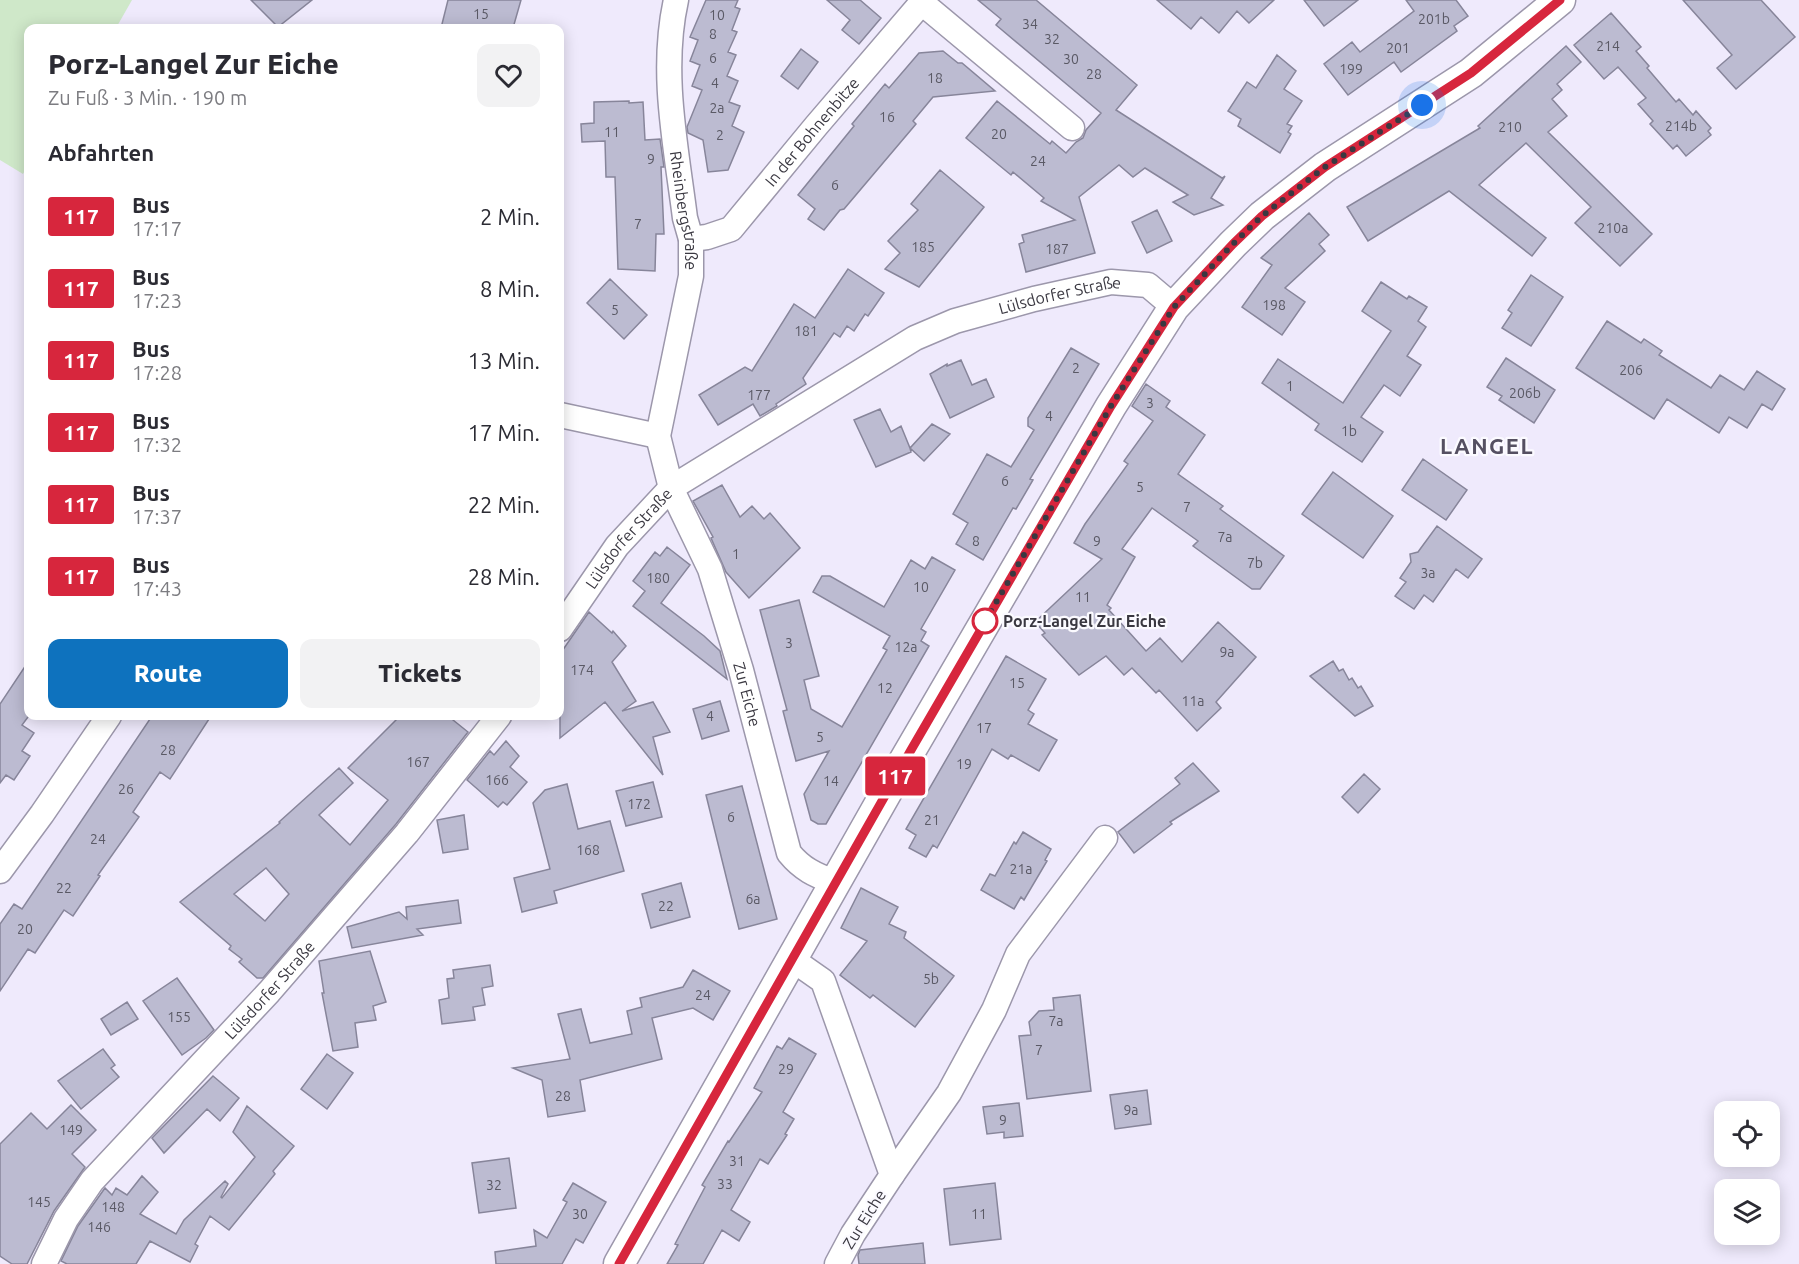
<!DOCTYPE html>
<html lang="de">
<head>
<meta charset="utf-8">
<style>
	:root { --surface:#fff; --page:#f2f2f3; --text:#2b2b33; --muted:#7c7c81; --accent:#0e72be }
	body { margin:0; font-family:Ubuntu,sans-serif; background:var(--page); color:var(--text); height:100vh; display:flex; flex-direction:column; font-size:22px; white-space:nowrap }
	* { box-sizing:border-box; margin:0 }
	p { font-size:20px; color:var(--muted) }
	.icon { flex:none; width:33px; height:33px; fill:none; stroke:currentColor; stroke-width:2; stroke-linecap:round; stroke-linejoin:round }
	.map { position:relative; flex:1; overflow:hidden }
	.drawer { position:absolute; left:24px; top:24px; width:540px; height:696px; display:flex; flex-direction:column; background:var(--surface); border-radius:12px; box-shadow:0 3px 15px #0003 }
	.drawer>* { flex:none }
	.badge { padding:0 12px; border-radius:4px; font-size:21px; line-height:39px }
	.fabs { position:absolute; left:1714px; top:1101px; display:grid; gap:12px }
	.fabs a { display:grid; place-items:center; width:66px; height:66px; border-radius:12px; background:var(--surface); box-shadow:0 3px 15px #0003; font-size:30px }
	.you { position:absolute; width:30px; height:30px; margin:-15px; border:4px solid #fff; border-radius:50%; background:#1a73e8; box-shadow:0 0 0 9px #1a73e833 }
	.map>.badge { position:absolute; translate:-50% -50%; box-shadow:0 0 0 3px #fff }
	h2 { padding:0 24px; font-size:22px; line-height:54px }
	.round { display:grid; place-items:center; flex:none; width:63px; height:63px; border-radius:12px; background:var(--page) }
	.overview { display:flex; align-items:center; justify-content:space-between; height:102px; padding:0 24px }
	h1 { font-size:28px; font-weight:800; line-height:45px }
	.primary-button { display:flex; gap:12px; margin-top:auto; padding:12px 24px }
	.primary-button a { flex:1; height:69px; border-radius:12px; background:var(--accent); color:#fff; font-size:24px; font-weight:800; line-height:69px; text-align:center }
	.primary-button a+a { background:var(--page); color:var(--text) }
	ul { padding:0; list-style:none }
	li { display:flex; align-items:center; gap:18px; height:72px; padding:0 24px }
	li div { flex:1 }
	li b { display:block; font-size:22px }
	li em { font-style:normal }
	li .badge { min-width:66px; font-weight:700; text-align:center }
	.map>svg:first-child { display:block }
	.green { fill:#cfe8c9 }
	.building { fill:#bcbbd1; stroke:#87859a; stroke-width:1.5; fill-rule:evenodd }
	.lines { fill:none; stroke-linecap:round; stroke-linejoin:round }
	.minor-casing { stroke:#9c97ab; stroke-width:27 }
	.tertiary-casing { stroke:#9c97ab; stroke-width:33 }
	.minor { stroke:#fff; stroke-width:24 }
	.tertiary { stroke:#fff; stroke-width:30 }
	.line-casing { stroke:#fff; stroke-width:14 }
	.line { stroke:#d7263d; stroke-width:9 }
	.walk { stroke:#3a3841; stroke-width:6; stroke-dasharray:0 10.8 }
	.stop-dot { fill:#fff; stroke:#d7263d; stroke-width:3 }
	.labels { text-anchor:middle; stroke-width:4.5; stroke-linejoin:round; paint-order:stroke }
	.number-label { font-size:14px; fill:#5a5965 }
	.street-label { font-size:16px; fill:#3a3841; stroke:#fbfaff }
	.stop-label { font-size:16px; font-weight:bold; fill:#3a3841; stroke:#fbfaff; text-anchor:start }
	.district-label { font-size:22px; font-weight:bold; letter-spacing:1.5px; fill:#555062; stroke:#fbfaff }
</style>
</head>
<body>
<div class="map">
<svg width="1799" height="1264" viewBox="0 0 1799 1264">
	<rect width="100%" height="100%" fill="#efeafc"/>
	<path class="green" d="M0,0h132l-16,28h-88v137l-5,9 -23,-14z"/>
	<path class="building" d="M251,0h61l-34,27z
		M448,0h73l-8,28h-72z
		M706,0h32l-3,7 5,2 -8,21 5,2 -9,20 8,3 -9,21 11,5 -9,21 11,4 -8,20 12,6 -16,38 -20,2 -5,-32 -15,-7 -1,-6 15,-37 -10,-4 8,-21 -10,-4 8,-21 -8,-3z
		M827,0h33l21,18 -22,26 -17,-14 8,-10z
		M978,0h58l101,85 -21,25 106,68 3,-2 -14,22 12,7 -29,10 -21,-13 15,-7 -43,-27 -12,9 -14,-12 -40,32 16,56 -69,19 -7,-28 5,-2 -2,-7 53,-15 -34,-19 3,-3 -31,-26 -2,3 -45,-37 31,-37 53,43 2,-3 14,12 10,-11 7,-4 3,-8 15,-17 -105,-88 5,-6z
		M1157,0h117l-25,23 -12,-12 -18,22 -18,-16 -10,12z
		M1304,0h54l-34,26z
		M1406,0h50l12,16 -14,10 3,5 -56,41 -7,-10 -46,33 -24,-31 28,-22 8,10 54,-41z
		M1683,0h78l34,37 -59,52 -19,-21 15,-13z
		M1611,13l30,34 -5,4 13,15 -2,2 29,34 3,-3 14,16 3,-4 15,17 -3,3 3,4 -25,21 -9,-11 -4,4 -23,-25 3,-3 -15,-17 8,-6 -28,-31 -14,12 -30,-34z
		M1566,46l15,16 -24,22 5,6 -10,9 15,17 -19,16 104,102 -32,32 -45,-43 16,-16 -65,-64 -47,42 67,53 -14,18 -83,-65 -81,50 -21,-34 133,-79 -2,-2z
		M801,49l17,13 -20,27 -17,-13z
		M943,51l15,12h4l33,28 -62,6 -20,24 3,3 -72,85 -4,1 -16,20 -16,-11 7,-10 -17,-14 56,-69 -2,-2 33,-40 4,4 30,-35z
		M1277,55l19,16 -12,18 18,12 -15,23 5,2 -4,6 3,2 -11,19 -42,-27 3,-7 -13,-8 19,-29 9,6z
		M629,101v2l14,-1 2,38 15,-1 4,28h-3l3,67h-8l-1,37 -37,-2 -3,-92h-9l-1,-36 -23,1 -1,-18 13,-1v-21z
		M940,170l44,37 -65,80 -34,-18 15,-16 -12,-12 30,-31 -7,-6z
		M1157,210l15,31 -25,12 -15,-31z
		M1309,213l20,22 -10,9 6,7 -40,37 20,14 -23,33 -40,-28 30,-42 -11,-7z
		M848,269l36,24 -16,23 -3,-2 -11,17 -7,-5 -7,11 -6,-4 -31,45 3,6 -30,20 1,2 -17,10 -7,-12 -35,21 -19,-30 46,-28 7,4 42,-67 21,14z
		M1531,275l32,22 -32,49 -29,-18 10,-15 -4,-3z
		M610,279l37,36 -23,24 -37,-36z
		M1381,282l26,17 2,-3 18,11 -9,14 8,6 -19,29 14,9 -21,31 -16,-11 -23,32 22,15 -21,30 -47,-32 4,-6 -57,-41 16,-24 65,44 48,-72 -29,-20z
		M1607,321l34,22 3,-4 18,12 -3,4 52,33 9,-13 24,15 13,-19 28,18 -13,21 -10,-6 -15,24 -18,-11 -10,16 -52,-34 -13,20 -78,-51z
		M1071,348l28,16 -69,115 3,1 -17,29 -3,-1 -30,52 -27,-16 12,-21 -15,-9 34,-60 24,13 23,-37 -6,-4v-8z
		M1506,358l49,32 -21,33 -35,-23 3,-4 -15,-9z
		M961,360l11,25 14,-6 8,18 -44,21 -20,-44 17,-10v2z
		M1146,384l24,17 -4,6 39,28 -27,39 45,32 -3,3 64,47 -24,33h-8l-59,-43 5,-5 -46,-33 -30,41 13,8 -28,48 4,3 -2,2 37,41 14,-13 22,24 36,-40 38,35 -40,45 5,6 -24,23 -38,-41 -3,3 -24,-25 -8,7 -18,-19 -27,19 -37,-40 3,-2 -10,-11 67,-63 -28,-16 11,-19 43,-60 -4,-3 29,-40 -21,-15z
		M880,409l11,23 10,-6 9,22 22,-24 18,10 -26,27 -14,-13 1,4 -35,15 -22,-47z
		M1423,459l44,31 -21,30 -44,-30z
		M1333,472l60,44 -30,42 -61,-44z
		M722,485l18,32 12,-11 12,13 6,-6 30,35 -51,50 -23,-26 -15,-34 2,-1 -20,-36z
		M1437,526l45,33 -14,19 -12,-9 -23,33 -9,-7 -10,14 -19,-13 11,-14 -6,-4 11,-16 -1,-8 8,-2z
		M667,547l23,18 -29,38 43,33 16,15 7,28 -94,-73 12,-15 -12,-10 22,-29 5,4z
		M932,557l23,13 -34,59 5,3 -5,9 8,5 -103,178h-8l-7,-4 -7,-26 25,-43 -33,10 -13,-50 4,-1 -27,-100 39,-10 20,76 -15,4 7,29 31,18 45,-77 -4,-2 7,-12 -77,-44 9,-16h8l54,31 27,-47 14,9z
		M589,612l23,21 1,-2 13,15 -14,16 24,39 -14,10 31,-9 17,30 -17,5 10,38 -58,-73 -45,36v-84z
		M1006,656l40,23 -18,31 6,4 -6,10 29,16 -18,31 -28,-16 -3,4 -16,-10 -55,99 -4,-3 -7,12 -17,-9 7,-13 -10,-6z
		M1333,661l6,10 4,-2 6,11 3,-2 6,10 3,-2 12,20 -18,10 -45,-40z
		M28,662v55l-6,8 12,8 -12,18 8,5 -16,24 -8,-5 -6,8v-79z
		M720,701l9,30 -27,8 -9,-30z
		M152,716h59l-41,63 -10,-7 -27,40 6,5 -41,58 2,1 -27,40 -9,-6 -29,43 -7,-4 -28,42v-67l14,-20 8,5z
		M400,716h48l20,16 -72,92 -133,154h-6l-18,-16 3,-3 -13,-10 2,-3 -51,-44 100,-79 -1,-1 60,-54 14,15 -34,32 31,30 38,-45 -40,-32zM266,868l23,26 -24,27 -31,-27z
		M506,741l13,15 -9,11 17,15 -20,23 -4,-3 -5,5 -31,-27 23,-29 4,4z
		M1193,763l26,28 -49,31 2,2 -38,29 -16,-21 62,-48 -5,-6z
		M1364,774l16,15 -22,24 -16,-16z
		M653,782l9,35 -36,9 -10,-35z
		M567,784l11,45 32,-8 14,50 -70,20 3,12 -35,9 -8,-34 36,-9 -17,-66 12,-13z
		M742,786l35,133 -38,10 -33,-134z
		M464,815l4,34 -25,4 -6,-33z
		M1023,832l28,17 -6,11 2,1 -23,39 -3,-3 -7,12 -33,-19 9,-16 5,2 19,-34 2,2z
		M681,883l9,34 -39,11 -9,-34z
		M861,888l37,19 -9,17 17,8 -2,6 50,38 -39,51 -42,-32 -3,3 -30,-23 27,-34 -26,-13z
		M458,900l3,23 -44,6 6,6 -71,13 -5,-21 52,-15 8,7 -1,-12z
		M370,951l16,51 -13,4 3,14 -21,3 3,24 -25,4 -11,-58h2l-5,-32z
		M490,965l3,21 -11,2 3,17 -12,2 2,13 -33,4 -3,-24 10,-2 -2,-19 7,-1 -1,-8z
		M693,970l37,21 -17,29 -20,-12 -41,10 10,41 -82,21 5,31 -37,6 -6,-37 -29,-12 57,-9 -12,-45 23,-5 9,34 42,-9 -5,-23 15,-4 -2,-9 43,-11z
		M177,978l37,52 -8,8 -24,17 -39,-54z
		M1080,995l11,96 -64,8 -8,-63 12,-1 -2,-13 10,-11 15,-1 -1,-12z
		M127,1002l11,17 -27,16 -10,-16z
		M789,1038l27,16 -33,58 11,7 -9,15 2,1 -19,29 -8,-5 -29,51 19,12 -11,19 -17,-11 -19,34h-36l11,-19 -3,-1 30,-57 -3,-2 26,-44 1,1 33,-50 -8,-4 23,-42 5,3z
		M103,1049l12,16 -4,3 8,9 -38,32 -23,-28z
		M327,1054l26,19 -26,36 -26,-20z
		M213,1076l26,22 -19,23 -13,-12 -43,44 -12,-15z
		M1147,1090l4,34 -36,5 -5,-34z
		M1019,1103l4,33 -19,2v-6l-17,2 -4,-27z
		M71,1105l25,25 -24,24 13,13 -31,44 -27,53h-15l-12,-8v-112l31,-31 16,16z
		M247,1106l47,40 -21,25 2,3 -46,56 -19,-14 -15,28 3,2 -8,16 -40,-21 -14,23h-69l-6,-3 17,-35 27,-38 7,7 4,-7 11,7 15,-19 16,16 -18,22 36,20 8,-14 41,-39 3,3 -7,13 1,1 33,-41 -22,-25z
		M509,1158l7,50 -37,5 -7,-50z
		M573,1183l33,19 -23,41 -7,-4 -14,25h-66l-1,-12 41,-6 -2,-16 13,8 20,-36 -4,-2z
		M995,1183l6,56 -51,6 -6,-56z
		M923,1243l2,21h-66l-1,-9 2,-5z"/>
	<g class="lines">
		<defs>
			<g id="minor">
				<path id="s1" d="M676,0c-16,72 0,146 9,218l6,21v37l-33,160 13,52 39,81 31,101 48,183c13,16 26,22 45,29"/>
				<path d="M922,3l150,125"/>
				<path id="s2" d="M691,239l16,-2 24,-8 85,-103 108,-126"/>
				<path d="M560,415l98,21"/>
				<path id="s3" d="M560,629l57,-83 54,-58 244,-150 40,-17 79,-22 77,-17 37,3 26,22"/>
				<path d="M0,871l42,-57 67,-98"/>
				<path d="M793,960l30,21 69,194 -39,59 -16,30"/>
				<path d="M892,1175l57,-82 45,-83 24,-56 87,-116"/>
				<path id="s4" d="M44,1264l22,-45 26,-38 177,-189 138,-159 92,-117"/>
			</g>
			<path id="tertiary" d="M619,1264l280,-494 212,-364 63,-99 59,-63 29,-28 63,-49 146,-94 89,-73"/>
		</defs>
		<use href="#minor" class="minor-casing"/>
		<use href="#tertiary" class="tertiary-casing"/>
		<use href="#minor" class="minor"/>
		<use href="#tertiary" class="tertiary"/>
	</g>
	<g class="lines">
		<defs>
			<path id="line" d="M619,1264l292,-514 200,-344 63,-99 59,-63 29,-28 63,-49 146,-94 89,-73"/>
		</defs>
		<use href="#line" class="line-casing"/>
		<use href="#line" class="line"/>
		<path class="walk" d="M985,621l-5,9 131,-224 63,-99 59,-63 29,-28 63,-49 97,-62"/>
	</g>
	<circle class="stop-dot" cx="985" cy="621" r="12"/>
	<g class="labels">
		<g class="number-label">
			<text x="481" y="19">15</text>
			<text x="717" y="20">10</text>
			<text x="1434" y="24">201b</text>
			<text x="1030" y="29">34</text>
			<text x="713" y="39">8</text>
			<text x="1052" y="44">32</text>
			<text x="1608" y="51">214</text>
			<text x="1398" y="53">201</text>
			<text x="713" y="63">6</text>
			<text x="1071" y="64">30</text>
			<text x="1351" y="74">199</text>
			<text x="1094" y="79">28</text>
			<text x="935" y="83">18</text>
			<text x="715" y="88">4</text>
			<text x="717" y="113">2a</text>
			<text x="887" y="122">16</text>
			<text x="1681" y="131">214b</text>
			<text x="1510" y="132">210</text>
			<text x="612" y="137">11</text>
			<text x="999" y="139">20</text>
			<text x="720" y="140">2</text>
			<text x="651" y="164">9</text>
			<text x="1038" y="166">24</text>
			<text x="835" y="190">6</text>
			<text x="638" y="229">7</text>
			<text x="1613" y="233">210a</text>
			<text x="923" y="252">185</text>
			<text x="1057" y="254">187</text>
			<text x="1274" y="310">198</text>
			<text x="615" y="315">5</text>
			<text x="806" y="336">181</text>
			<text x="1076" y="373">2</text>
			<text x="1631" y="375">206</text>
			<text x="1290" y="391">1</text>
			<text x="1525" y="398">206b</text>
			<text x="759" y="400">177</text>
			<text x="1150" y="408">3</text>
			<text x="1049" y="421">4</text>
			<text x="1349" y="436">1b</text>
			<text x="1005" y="486">6</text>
			<text x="1140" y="492">5</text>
			<text x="1187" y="512">7</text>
			<text x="1225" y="542">7a</text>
			<text x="976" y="546">8</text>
			<text x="1097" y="546">9</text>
			<text x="736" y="559">1</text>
			<text x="1255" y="568">7b</text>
			<text x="1428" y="578">3a</text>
			<text x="658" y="583">180</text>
			<text x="921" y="592">10</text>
			<text x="1083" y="602">11</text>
			<text x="789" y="648">3</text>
			<text x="906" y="652">12a</text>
			<text x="1227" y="657">9a</text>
			<text x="582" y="675">174</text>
			<text x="1017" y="688">15</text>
			<text x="885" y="693">12</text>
			<text x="1193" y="706">11a</text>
			<text x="710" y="721">4</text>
			<text x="984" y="733">17</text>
			<text x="820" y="742">5</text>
			<text x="168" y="755">28</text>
			<text x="418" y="767">167</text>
			<text x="964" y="769">19</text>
			<text x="497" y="785">166</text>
			<text x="831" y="786">14</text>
			<text x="126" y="794">26</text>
			<text x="639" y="809">172</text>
			<text x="731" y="822">6</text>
			<text x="932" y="825">21</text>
			<text x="98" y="844">24</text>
			<text x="588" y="855">168</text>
			<text x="1021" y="874">21a</text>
			<text x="64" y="893">22</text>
			<text x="753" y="904">6a</text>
			<text x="666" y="911">22</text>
			<text x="25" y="934">20</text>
			<text x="931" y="984">5b</text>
			<text x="703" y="1000">24</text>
			<text x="179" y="1022">155</text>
			<text x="1056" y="1026">7a</text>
			<text x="1039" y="1055">7</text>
			<text x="786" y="1074">29</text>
			<text x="563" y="1101">28</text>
			<text x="1131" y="1115">9a</text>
			<text x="1003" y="1125">9</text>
			<text x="71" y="1135">149</text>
			<text x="737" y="1166">31</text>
			<text x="725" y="1189">33</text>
			<text x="494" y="1190">32</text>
			<text x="39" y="1207">145</text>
			<text x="113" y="1212">148</text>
			<text x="580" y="1219">30</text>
			<text x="979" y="1219">11</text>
			<text x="99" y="1232">146</text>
		</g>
		<g class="street-label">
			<text dy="6" stroke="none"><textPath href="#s2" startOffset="168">In der Bohnenbitze</textPath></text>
			<text dy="6" stroke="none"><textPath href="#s1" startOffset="212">Rheinbergstraße</textPath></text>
			<text dy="6" stroke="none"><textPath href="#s3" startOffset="618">Lülsdorfer Straße</textPath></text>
			<text dy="6" stroke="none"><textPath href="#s3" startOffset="114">Lülsdorfer Straße</textPath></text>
			<text dy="6" stroke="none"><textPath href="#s1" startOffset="716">Zur Eiche</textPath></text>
			<text dy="6" stroke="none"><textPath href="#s4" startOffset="357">Lülsdorfer Straße</textPath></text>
			<text transform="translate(864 1219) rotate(-58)" y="6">Zur Eiche</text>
		</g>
		<g class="stop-label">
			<text x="1003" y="627">Porz-Langel Zur Eiche</text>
		</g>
		<g class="district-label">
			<text x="1487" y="454">LANGEL</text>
		</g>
	</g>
</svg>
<div class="fabs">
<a><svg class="icon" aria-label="locate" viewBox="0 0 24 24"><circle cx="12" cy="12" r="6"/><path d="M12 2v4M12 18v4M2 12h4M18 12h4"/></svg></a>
<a><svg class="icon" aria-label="layers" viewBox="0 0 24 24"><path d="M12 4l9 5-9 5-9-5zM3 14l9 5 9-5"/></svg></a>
</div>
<div class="you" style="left:1422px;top:105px"></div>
<b class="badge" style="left:895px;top:776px;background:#d7263d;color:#fff">117</b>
<section class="drawer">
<div class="overview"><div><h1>Porz-Langel Zur Eiche</h1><p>Zu Fuß · 3 Min. · 190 m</p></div><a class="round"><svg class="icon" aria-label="heart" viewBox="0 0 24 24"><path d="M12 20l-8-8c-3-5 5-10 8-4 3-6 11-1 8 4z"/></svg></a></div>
<h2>Abfahrten</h2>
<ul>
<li><span class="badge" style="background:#d7263d;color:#fff">117</span><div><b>Bus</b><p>17:17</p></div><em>2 Min.</em></li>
<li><span class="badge" style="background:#d7263d;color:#fff">117</span><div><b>Bus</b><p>17:23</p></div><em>8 Min.</em></li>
<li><span class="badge" style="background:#d7263d;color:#fff">117</span><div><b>Bus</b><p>17:28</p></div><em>13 Min.</em></li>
<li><span class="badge" style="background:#d7263d;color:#fff">117</span><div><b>Bus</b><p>17:32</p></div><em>17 Min.</em></li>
<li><span class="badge" style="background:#d7263d;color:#fff">117</span><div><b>Bus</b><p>17:37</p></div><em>22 Min.</em></li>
<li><span class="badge" style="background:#d7263d;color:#fff">117</span><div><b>Bus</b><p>17:43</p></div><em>28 Min.</em></li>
</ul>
<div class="primary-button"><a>Route</a><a>Tickets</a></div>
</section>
</div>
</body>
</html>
